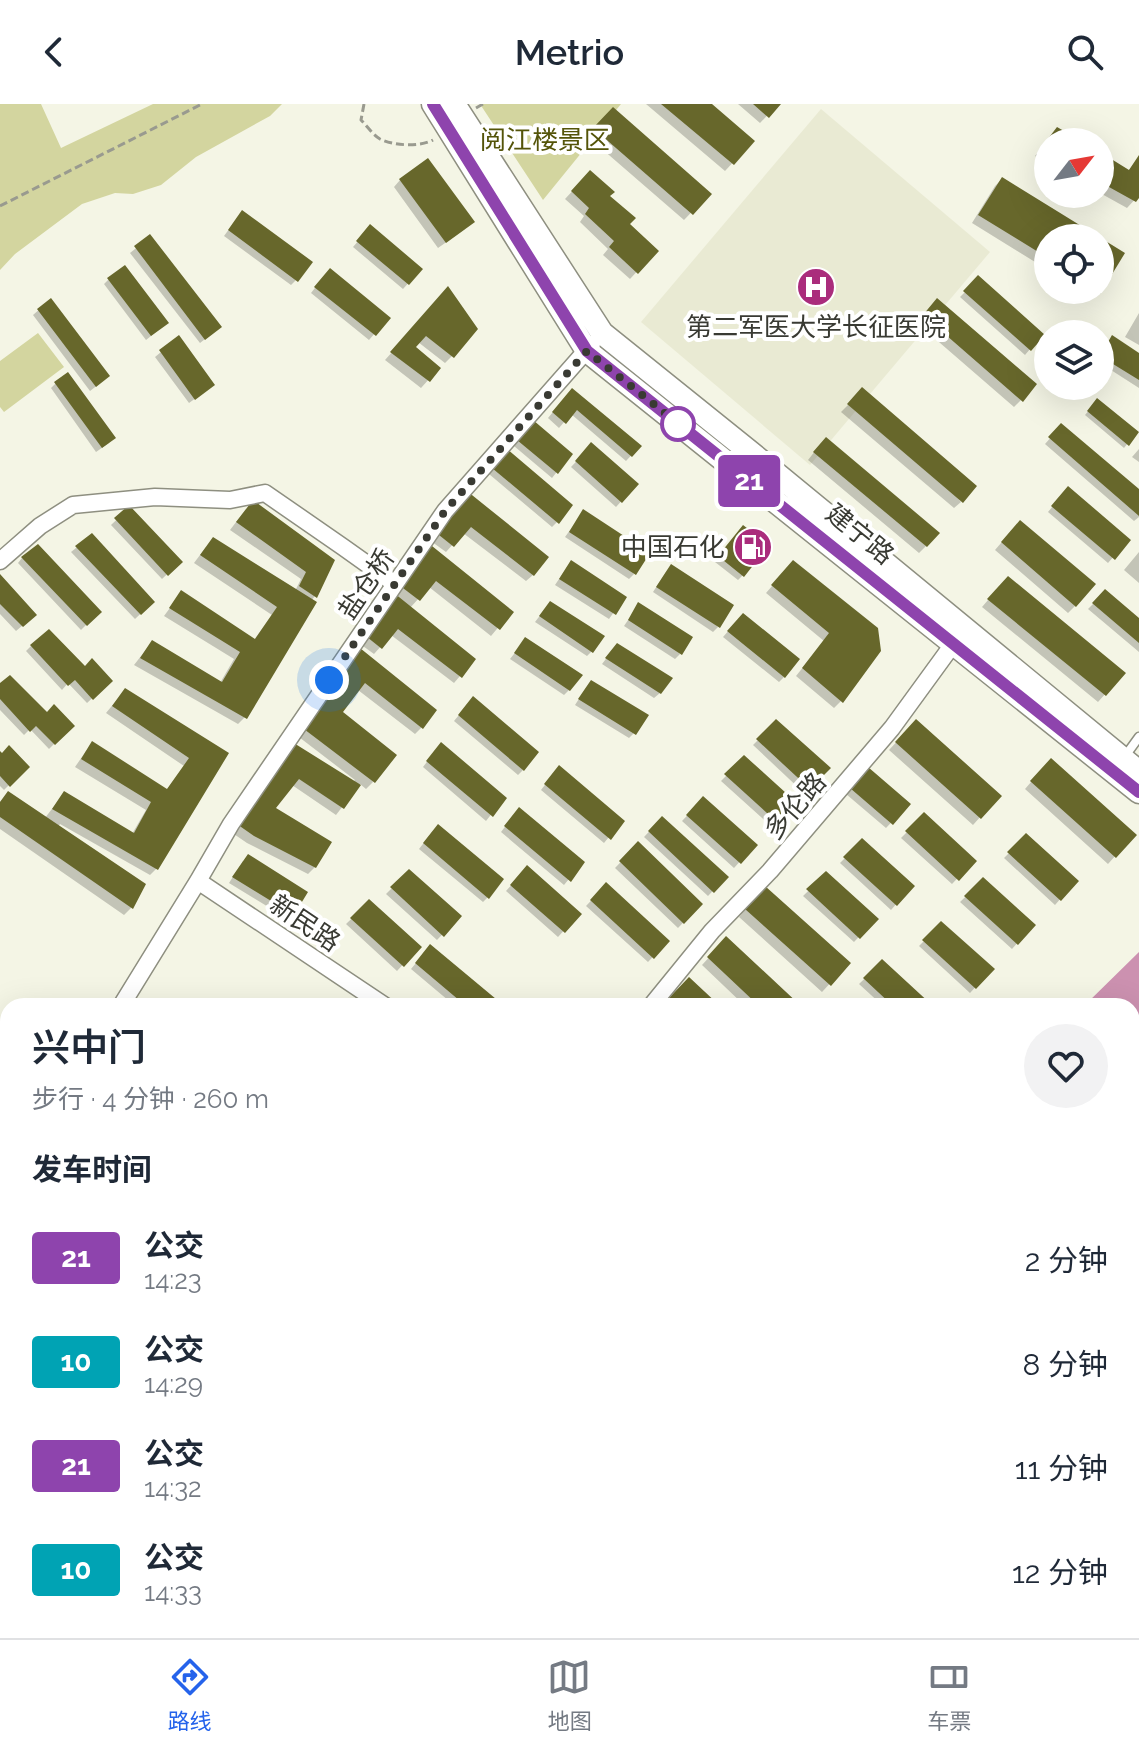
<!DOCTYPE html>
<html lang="zh">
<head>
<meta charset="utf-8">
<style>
	:root { --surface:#fff; --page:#f2f2f3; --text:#1f2937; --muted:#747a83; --line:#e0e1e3; --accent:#2563eb }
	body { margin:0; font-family:Raleway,"Noto Sans SC",sans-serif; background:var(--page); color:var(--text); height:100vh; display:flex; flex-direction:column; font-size:30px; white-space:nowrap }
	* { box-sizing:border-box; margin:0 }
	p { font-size:26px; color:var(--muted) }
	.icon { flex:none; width:44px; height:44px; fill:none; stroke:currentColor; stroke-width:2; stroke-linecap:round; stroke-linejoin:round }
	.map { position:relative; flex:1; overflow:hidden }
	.details { position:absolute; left:0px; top:894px; width:1140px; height:640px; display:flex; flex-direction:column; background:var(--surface); border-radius:24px 24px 0 0; box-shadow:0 8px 32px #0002 }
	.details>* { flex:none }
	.badge { padding:0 16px; border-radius:6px; font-size:28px; line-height:52px }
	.needle { width:52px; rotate:59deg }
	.controls { position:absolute; left:1034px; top:24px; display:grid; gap:16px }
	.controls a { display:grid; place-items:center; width:80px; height:80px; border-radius:50%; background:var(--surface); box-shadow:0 8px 32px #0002; font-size:40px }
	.you { position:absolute; width:40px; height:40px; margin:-20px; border:6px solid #fff; border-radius:50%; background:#1a73e8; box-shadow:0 0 0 12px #1a73e833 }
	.map>.badge { position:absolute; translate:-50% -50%; box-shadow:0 0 0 4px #fff }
	h2 { padding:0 32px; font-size:30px; line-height:72px }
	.round { display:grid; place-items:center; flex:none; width:84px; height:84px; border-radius:42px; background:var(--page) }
	.overview { display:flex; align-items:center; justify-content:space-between; height:136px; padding:0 32px }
	h1 { font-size:38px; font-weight:600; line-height:60px }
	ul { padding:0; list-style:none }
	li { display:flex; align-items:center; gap:24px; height:104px; padding:0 32px }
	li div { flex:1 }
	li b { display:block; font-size:30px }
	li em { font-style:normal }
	li .badge { min-width:88px; font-weight:700; text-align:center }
	header { display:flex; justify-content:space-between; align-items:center; height:104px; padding:0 32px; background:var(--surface); font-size:36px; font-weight:600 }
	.tabs { display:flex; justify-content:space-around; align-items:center; height:112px; border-top:2px solid var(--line); background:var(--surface); font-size:22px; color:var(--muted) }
	.tabs a { display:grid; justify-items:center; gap:4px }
	.tabs .active { color:var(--accent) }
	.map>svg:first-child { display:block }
	.built { fill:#e9ead3 }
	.green { fill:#d3d59f }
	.water { fill:#cc91b0 }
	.shadow { fill:#0003 }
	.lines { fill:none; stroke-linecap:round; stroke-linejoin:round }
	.river { stroke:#cc91b0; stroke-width:26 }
	.building { fill:#67672b }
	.service-casing { stroke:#8e8f80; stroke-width:11 }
	.minor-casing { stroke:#8e8f80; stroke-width:19 }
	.secondary-casing { stroke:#8e8f80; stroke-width:25 }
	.primary-casing { stroke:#8e8f80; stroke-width:27 }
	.trunk-casing { stroke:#8e8f80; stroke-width:29 }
	.path { stroke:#999a8f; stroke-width:3; stroke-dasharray:8 4; stroke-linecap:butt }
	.service { stroke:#fff; stroke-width:8 }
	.minor { stroke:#fff; stroke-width:16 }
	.secondary { stroke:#fff; stroke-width:22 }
	.primary { stroke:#fff; stroke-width:24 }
	.trunk { stroke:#fff; stroke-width:26 }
	.line-casing { stroke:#fff; stroke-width:18 }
	.line { stroke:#8e44ad; stroke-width:12 }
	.walk { stroke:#393a33; stroke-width:8; stroke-dasharray:0 14.4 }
	.stop-dot { fill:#fff; stroke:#8e44ad; stroke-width:4 }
	.labels { text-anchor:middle; stroke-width:8; stroke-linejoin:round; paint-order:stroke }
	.park-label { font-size:26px; fill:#545409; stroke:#fff }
	.poi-label { font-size:26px; fill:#393a33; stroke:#fff }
	.street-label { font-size:26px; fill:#393a33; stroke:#fff }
</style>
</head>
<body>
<header><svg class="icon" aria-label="back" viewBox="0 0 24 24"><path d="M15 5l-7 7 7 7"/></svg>Metrio<svg class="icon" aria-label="search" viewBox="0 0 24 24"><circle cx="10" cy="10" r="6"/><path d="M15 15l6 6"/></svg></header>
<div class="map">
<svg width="1139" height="1534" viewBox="0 0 1139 1534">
	<rect width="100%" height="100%" fill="#f4f5e5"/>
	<path class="built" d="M821,5l169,143 -180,213 -169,-143z"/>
	<path class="green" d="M0,0h41l20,44 92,-44h129l-12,12 -74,41 -35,28 -28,9 -18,-1 -33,11 -67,50 -15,16z
		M480,0h141l-78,96z
		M38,229l26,34 -60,45 -4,-5v-46z"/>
	<path class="water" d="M1139,848v218l-7,11v-175h-48z"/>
	<path class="shadow" d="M646,0h63l43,38 -27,29z
		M738,0h40l-18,19z
		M613,6l96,84 -25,26 -97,-84z
		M1051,33l28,5h-31v21l-13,-7z
		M1100,51l28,16 11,-13v37l-12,13 -27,-15z
		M590,68l37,52 29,27 -26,28 -27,-24 5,-6 -28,-27 4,-6 -19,-17z
		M1002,75l95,59h-49v32l-76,-47 23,-37z
		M400,76l65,49 -27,19 -44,-61z
		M238,113l58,63 -5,5 -67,-49z
		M366,128l55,37 -18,20 -50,-42z
		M150,133l64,95 -14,11 -70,-90z
		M1100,136l22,14 -22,36 -7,7 -12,-7h19z
		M325,171l63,43 -19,22 -58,-47z
		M979,174l63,57 -17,20 -65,-58z
		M109,175l52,49 -15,12 -42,-56z
		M442,192l10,60 -7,7 -27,-21 -5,5 26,21 -18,20 -36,-28z
		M50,196l53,81 -13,10 -57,-76z
		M930,203l91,93 -7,7 -97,-84z
		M1139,209v32l-14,-8z
		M178,234l29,52 -18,13 -34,-46z
		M1108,239l31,12v33l-39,-25v-7z
		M56,279l53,60 -13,9 -45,-64z
		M863,286l98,112 -7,6 -113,-96z
		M567,291l73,51 -14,15 -55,-47 -12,14 -11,-10z
		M1097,297l39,32 -12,15 -39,-33z
		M1061,322l78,66v25l-5,4 -89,-77z
		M528,323l43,27 -19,24 -38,-32z
		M592,341l45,39 -21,23 -45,-40z
		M819,342l107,100 -7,7 -111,-93z
		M1139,345v13l-7,-5z
		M502,353l55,65 -5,5 -63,-53z
		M1063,390l65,46 -20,23 -60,-51z
		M460,397l73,74 -7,6 -63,-48 -17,19 -18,-13z
		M129,404l51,54 -18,17 -51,-54z
		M246,405l87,51 -18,36 -4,5 -66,116 -7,7 -104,-59 18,-23 68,41 14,-24 -70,-43 17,-23 73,47 18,-25 -78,-52 12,-16 89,44 6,-12 -71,-49z
		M583,408l51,62 -5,5 -64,-42z
		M1013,425l62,77 -7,7 -73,-63z
		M739,428l4,43 -5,5 -23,-18z
		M91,432l62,66 -18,17 -64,-67z
		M1139,448v31l-15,-13z
		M425,451l86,57 -20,24 -62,-49 -19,21 50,68 -6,7 -63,-48 -17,19 -18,-13z
		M22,454l77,54 -18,18 -63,-67z
		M567,463l57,31 -15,21 -54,-34z
		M786,466l90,59 -35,72 -7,7 -38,-32 28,-35 -58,-48z
		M666,468l52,55 -5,5 -60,-40z
		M0,475l35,36 -19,16 -16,-17z
		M1001,481l122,89 -25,28 -116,-95z
		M1105,488l34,28v32l-51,-43z
		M639,500l41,50 -5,5 -51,-33z
		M545,505l47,42 -5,5 -52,-34z
		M738,516l46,57 -5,5 -56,-45z
		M521,541l48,45 -5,5 -54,-36z
		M31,542l54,22 26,13 -24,22 -19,-20 -6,7 -36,-39z
		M612,547l48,42 -6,5 -52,-34z
		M349,550l73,73 -7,7 -57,-44 -18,23 33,69 -7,7 -6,-5 -24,31 -44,-30 -18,24 41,58 -7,7 -61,-31 -19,-13 54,-81 71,33 2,-2 -60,-46z
		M0,582l46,28 26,12 -23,23 -19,-20 -6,6 -24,-25z
		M586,584l48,45 -5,5 -54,-33z
		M125,586l102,64 -70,114 -7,7 -90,-51 -2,3 86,57 -13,24 -7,7 -124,-86v-27l8,-9 37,25 19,-25 68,41 14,-24 -71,-43 11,-16 7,-7 73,47 18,-25 -78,-53z
		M468,600l55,66 -5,5 -64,-54z
		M916,617l83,75 -26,29 -84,-75z
		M776,618l52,46 -24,25 -51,-48z
		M436,646l68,48 -18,23 -63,-54z
		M0,650l27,13 -23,23 -4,-4z
		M744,654l50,46 -22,23 -51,-46z
		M1044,663l90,68 -26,29 -83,-75z
		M868,666l40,35 -22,23 -40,-34z
		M554,669l68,48 -18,22 -63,-53z
		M703,695l52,46 -21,23 -52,-47z
		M514,711l68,48 -18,22 -63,-53z
		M924,711l50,46 -22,23 -51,-46z
		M662,714l64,59 -18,19 -64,-59z
		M433,727l55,66 -5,5 -64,-53z
		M1026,732l50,45 -21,24 -51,-47z
		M862,737l50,45 -21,24 -51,-47z
		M638,740l63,60 -23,24 -63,-60z
		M243,757l50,53 -5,5 -59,-36z
		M527,764l52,46 -21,23 -52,-46z
		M409,767l50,46 -22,23 -51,-46z
		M826,770l50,45 -22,23 -51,-46z
		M983,776l50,45 -21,24 -52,-47z
		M606,781l62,56 -20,21 -62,-56z
		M758,791l91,68 -27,29 -83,-75z
		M369,798l50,45 -22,24 -51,-47z
		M941,820l51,45 -22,24 -51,-47z
		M726,835l72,67h-53l-43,-41z
		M425,848l63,54h-33l-44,-37z
		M882,858l49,44h-48l-24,-22z
		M689,876l28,26h-53z
		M276,1526h117l-18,8h-96z"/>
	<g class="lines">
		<path class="river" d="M597,1534l2,-8"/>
	</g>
	<path class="building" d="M661,0h51l43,37 -21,24z
		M753,0h28l-12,14z
		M613,3l99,87 -19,21 -100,-87z
		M1057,23l26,15h-35v10l-7,-4z
		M1100,48l29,18 10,-15v43l-3,4 -36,-20z
		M428,54l47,64 -29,21 -47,-64z
		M590,66l25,22 -5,4 26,22 -6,6 29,27 -21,23 -29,-27 5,-6 -29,-27 4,-6 -18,-17z
		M1002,73l123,76 -25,41v-56h-52v20l-70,-43z
		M242,106l71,52 -15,20 -70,-52z
		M370,120l53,45 -14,16 -53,-44z
		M150,130l72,93 -17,13 -71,-94z
		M125,161l44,58 -18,13 -44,-58z
		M330,164l61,50 -15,18 -62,-49z
		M978,171l67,60 -14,16 -68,-60z
		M448,182l30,43 -24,29 -28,-22 -10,11 25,21 -11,14 -40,-30z
		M51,194l59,78 -14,11 -59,-78z
		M937,194l100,86 -14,18 -100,-87z
		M179,231l36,50 -20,15 -36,-50z
		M1112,231l27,18v27l-39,-24z
		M68,268l48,66 -14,10 -48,-66z
		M862,283l115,99 -14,17 -116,-99z
		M572,284l70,58 -10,11 -55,-47 -11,14 -14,-12z
		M1097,294l42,34 -10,14 -42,-35z
		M533,316l40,34 -15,20 -41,-34z
		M1061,319l78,66v27l-91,-79z
		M826,333l114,96 -13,14 -114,-95z
		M591,338l48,42 -17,19 -47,-42z
		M507,345l66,56 -14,19 -67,-56z
		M1068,382l63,54 -16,20 -64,-54z
		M467,387l82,66 -15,19 -63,-49 -17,20 -20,-16z
		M253,396l82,60 -18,38 -18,-12 7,-14 -70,-50z
		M129,401l54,57 -15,14 -54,-58z
		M583,405l67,44 -14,22 -67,-43z
		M1020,416l76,64 -20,23 -75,-65z
		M743,421l26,20 -25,32 -26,-21z
		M92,429l63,69 -14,13 -66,-69z
		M213,433l104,65 -70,117 -107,-61 12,-18 70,42 18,-30 -71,-44 12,-18 74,49 22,-32 -77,-52z
		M38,440l64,68 -15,14 -66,-69z
		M432,442l82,66 -14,18 -64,-49 -16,20 -21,-16z
		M571,456l56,37 -11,18 -57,-36z
		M793,456l85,68 3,23 -38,52 -41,-35 27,-35 -58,-48z
		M671,460l63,41 -14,23 -64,-41z
		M0,470l37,41 -14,12 -23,-23z
		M1008,472l118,97 -20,23 -119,-97z
		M1105,485l34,29v25l-47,-40z
		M394,489l82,66 -14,19 -64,-49 -16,20 -20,-16z
		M550,497l55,35 -12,17 -54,-37z
		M638,498l55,35 -11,18 -54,-35z
		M743,509l57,46 -15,19 -58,-47z
		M49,525l36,37 7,-8 21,23 -20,19 -18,-20 -7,6 -38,-41z
		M525,533l58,38 -13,16 -56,-38z
		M617,539l56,35 -12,16 -56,-36z
		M355,540l82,66 -14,19 -58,-46 -22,29 54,43 -22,28 -75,-57z
		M10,571l37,37 7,-8 21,22 -20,19 -19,-19 -6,6 -30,-33v-16z
		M591,576l58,35 -13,20 -58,-36z
		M125,584l104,65 -71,117 -106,-61 12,-18 70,42 17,-31 -70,-43 11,-18 75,48 22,-31 -77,-52z
		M473,592l66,56 -15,19 -66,-56z
		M776,615l55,49 -21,21 -54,-50z
		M916,615l86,77 -21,23 -86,-77z
		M289,636l72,45 -17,24 -45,-30 -23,29 56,34 -16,26 -62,-32 -20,-14z
		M441,638l66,56 -14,19 -67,-56z
		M9,641l21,22 -20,20 -10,-11v-25l2,2z
		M744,651l53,48 -18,21 -55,-50z
		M1051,654l86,77 -21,23 -86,-77z
		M559,661l66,56 -14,19 -67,-56z
		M868,663l43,37 -18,21 -43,-37z
		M8,687l138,93 -13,25 -133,-92v-15z
		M703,692l55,49 -17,19 -55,-49z
		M519,703l66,55 -14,20 -67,-56z
		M924,708l53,49 -18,20 -54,-50z
		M662,712l67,61 -15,16 -66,-62z
		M438,720l66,55 -15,20 -66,-56z
		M1026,729l53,48 -18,20 -54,-49z
		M862,734l53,48 -18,20 -54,-49z
		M638,737l65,63 -19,20 -65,-63z
		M248,750l60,38 -14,23 -62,-38z
		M527,761l55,49 -17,19 -55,-48z
		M409,765l53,47 -18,21 -54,-50z
		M826,767l53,48 -19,20 -54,-50z
		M983,773l53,48 -18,20 -54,-49z
		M606,778l64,59 -16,18 -64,-59z
		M765,782l86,77 -20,23 -86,-77z
		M369,795l53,48 -18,20 -54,-49z
		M941,817l54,48 -19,20 -54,-49z
		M726,832l75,70h-42l-52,-49z
		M430,840l66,55 -5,7h-25l-51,-43z
		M882,855l51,47h-40l-30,-28z
		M689,873l31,29h-44l-8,-7z
		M283,1526h107l-18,8h-86z"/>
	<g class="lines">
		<defs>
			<path id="service" d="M1123,655l16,-22"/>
			<path id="minor" d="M0,457l40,-35 33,-21 82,-8 75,3 35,-7 78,54 52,37
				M198,777l187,125
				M121,902l77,-125 33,-57 214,-313 147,-167
				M651,902l61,-75 58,-60 122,-143 67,-92
				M0,1098l8,-13
				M0,1503l8,7
				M26,1526l9,8
				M1043,1526l13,8
				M95,1534l6,-8
				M658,1534v-8"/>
			<path id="secondary" d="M433,0l154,247 552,441
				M454,0l148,229 148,119 389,320"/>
			<path id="primary" d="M1132,1295l7,-3
				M511,1534l18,-8"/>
			<path id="trunk" d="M1132,1274l7,-3
				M532,1534l19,-8
				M556,1534l19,-8"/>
		</defs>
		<use href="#service" class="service-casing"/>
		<use href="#minor" class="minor-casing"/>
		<use href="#secondary" class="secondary-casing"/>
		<use href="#primary" class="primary-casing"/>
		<use href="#trunk" class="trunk-casing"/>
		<path class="path" d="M364,0l-3,16c6,6 12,15 19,19 14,7 40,8 53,1
			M476,4l7,-4
			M0,102l202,-102"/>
		<use href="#service" class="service"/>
		<use href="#minor" class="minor"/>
		<use href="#secondary" class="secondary"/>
		<use href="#primary" class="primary"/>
		<use href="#trunk" class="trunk"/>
	</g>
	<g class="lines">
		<defs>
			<path id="line" d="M433,0l154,247 552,441"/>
		</defs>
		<use href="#line" class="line-casing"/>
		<use href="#line" class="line"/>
		<path class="walk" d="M329,576l116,-169 142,-160 99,79 -8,-6"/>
	</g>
	<defs>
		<symbol id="hospital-disc" viewBox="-11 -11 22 22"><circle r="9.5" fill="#aa2c7c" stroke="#fff"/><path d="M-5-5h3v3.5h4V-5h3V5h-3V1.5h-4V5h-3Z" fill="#fff"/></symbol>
		<symbol id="fuel-disc" viewBox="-11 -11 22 22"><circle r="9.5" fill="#aa2c7c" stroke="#fff"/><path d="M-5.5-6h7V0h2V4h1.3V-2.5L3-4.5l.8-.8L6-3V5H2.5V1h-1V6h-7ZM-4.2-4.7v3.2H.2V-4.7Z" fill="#fff"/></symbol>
	</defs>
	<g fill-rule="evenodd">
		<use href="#hospital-disc" x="794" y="161" width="44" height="44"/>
		<use href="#fuel-disc" x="731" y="421" width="44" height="44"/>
	</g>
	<circle class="stop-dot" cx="678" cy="320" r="16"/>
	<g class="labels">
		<g class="park-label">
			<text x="545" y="45">阅江楼景区</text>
		</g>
		<g class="poi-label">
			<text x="816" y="232">第二军医大学长征医院</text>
			<text x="725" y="452" text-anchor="end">中国石化</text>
		</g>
		<g class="street-label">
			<text transform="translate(860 430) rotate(39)" y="9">建宁路</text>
			<text transform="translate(366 480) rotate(-56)" y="9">盐仓桥</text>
			<text transform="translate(795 702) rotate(-49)" y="9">多伦路</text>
			<text transform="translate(305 819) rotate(34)" y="9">新民路</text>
		</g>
	</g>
</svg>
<div class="controls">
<a><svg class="needle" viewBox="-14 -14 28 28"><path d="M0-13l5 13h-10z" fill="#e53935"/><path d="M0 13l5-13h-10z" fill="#747a83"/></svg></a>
<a><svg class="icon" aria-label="locate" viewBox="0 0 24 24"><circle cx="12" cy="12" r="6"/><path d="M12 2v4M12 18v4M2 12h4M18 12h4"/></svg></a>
<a><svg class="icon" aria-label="layers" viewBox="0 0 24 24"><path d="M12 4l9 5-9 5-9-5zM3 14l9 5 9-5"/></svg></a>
</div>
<div class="you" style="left:329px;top:576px"></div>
<b class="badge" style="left:749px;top:377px;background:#8e44ad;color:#fff">21</b>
<section class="details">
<div class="overview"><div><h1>兴中门</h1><p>步行 · 4 分钟 · 260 m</p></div><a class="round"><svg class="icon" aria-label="heart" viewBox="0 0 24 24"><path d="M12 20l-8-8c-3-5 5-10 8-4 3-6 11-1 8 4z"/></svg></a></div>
<h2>发车时间</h2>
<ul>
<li><span class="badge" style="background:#8e44ad;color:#fff">21</span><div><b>公交</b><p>14:23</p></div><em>2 分钟</em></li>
<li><span class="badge" style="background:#00a3b4;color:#fff">10</span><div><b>公交</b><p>14:29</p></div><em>8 分钟</em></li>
<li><span class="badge" style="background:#8e44ad;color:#fff">21</span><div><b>公交</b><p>14:32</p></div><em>11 分钟</em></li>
<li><span class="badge" style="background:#00a3b4;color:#fff">10</span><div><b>公交</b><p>14:33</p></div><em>12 分钟</em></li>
</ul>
</section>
</div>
<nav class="tabs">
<a class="active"><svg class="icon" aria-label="directions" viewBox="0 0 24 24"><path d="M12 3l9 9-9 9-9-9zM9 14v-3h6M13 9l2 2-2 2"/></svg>路线</a>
<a><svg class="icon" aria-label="map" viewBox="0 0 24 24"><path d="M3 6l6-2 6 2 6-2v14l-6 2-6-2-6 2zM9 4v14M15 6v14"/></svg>地图</a>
<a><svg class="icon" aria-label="tickets" viewBox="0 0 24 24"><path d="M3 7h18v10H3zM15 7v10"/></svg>车票</a>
</nav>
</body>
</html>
